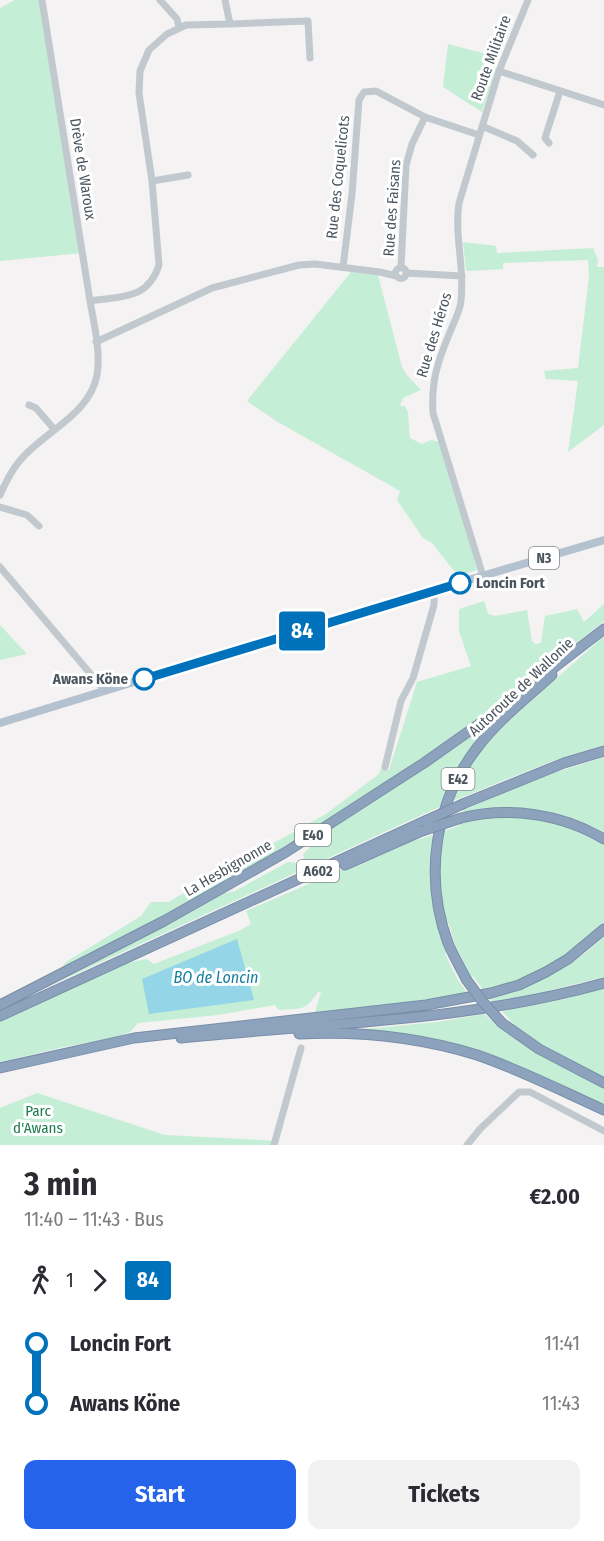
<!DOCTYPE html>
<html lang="en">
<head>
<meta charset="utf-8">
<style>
	:root { --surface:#fff; --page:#f2f2f3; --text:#2b2b33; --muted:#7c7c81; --accent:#2563eb }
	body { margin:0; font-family:"Fira Sans Condensed",sans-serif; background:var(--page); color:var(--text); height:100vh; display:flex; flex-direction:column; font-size:22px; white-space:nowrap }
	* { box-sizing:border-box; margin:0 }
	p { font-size:20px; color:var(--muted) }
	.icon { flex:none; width:33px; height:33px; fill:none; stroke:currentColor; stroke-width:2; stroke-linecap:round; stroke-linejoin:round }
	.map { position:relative; height:1145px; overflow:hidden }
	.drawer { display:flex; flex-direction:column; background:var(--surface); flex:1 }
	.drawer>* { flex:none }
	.badge { padding:0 12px; border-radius:4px; font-size:21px; line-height:39px }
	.map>.badge { position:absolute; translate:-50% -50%; box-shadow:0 0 0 3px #fff }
	.legs { display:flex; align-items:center; gap:9px; height:66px; padding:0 24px; font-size:20px }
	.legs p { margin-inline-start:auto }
	.summary { display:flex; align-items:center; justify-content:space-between; height:102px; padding:0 24px }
	h1 { font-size:33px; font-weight:700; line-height:45px }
	.cta { display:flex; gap:12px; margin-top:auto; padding:12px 24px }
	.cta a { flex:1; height:69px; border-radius:12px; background:var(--accent); color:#fff; font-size:24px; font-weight:700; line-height:69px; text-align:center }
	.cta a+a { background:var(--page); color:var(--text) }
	ul { padding:0 24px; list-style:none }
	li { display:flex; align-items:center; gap:21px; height:60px; font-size:22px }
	li i { display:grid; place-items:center; width:9px; height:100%; margin:0 8px; background:currentColor }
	li i::after { content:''; width:15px; height:15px; margin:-8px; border:4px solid; border-radius:50%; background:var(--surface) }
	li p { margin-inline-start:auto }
	li:first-child i { background:linear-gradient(#0000 50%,currentColor 0) }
	li:last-child i { background:linear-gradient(currentColor 50%,#0000 0) }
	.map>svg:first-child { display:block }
	.green { fill:#c4eed5 }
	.water { fill:#94d5e7 }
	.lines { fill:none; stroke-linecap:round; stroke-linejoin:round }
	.highway-casing { stroke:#788ea9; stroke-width:11 }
	.minor { stroke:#c1c9cf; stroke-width:7 }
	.major { stroke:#b4c1ce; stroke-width:8 }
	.highway { stroke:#8da3bd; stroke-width:9 }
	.highway-bridge-casing { stroke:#788ea9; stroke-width:11; stroke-linecap:butt }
	.highway-bridge { stroke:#8da3bd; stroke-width:9 }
	.line-1-casing { stroke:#fff; stroke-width:14 }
	.line-1 { stroke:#0072bc; stroke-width:9 }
	.stop-1-dot { fill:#fff; stroke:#0072bc; stroke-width:3 }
	.labels { text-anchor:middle; stroke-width:6; stroke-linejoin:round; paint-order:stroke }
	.shield { fill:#fff; stroke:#81888e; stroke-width:1.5 }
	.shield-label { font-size:14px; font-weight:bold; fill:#4b555e }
	.street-label { font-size:15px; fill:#4b555e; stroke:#fff }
	.stop-label { font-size:15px; font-weight:bold; fill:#4b555e; stroke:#fff; text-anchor:start }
	.park-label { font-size:15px; fill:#1e7d4f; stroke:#fff }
	.water-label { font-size:16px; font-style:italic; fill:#167f9f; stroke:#fff }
</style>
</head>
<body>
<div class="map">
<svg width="604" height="1145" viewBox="0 0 604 1145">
	<rect width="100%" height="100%" fill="#f4f2f2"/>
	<path class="green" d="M15,0h25l11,77 31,176 -82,8v-253z
		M448,44l38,10 -3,10 13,6 -14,42 -39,-25z
		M463,242l33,4 1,7 96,-5 5,12 -1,7h7v158l-36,27 10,-71 -32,-2 -2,-8 34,-3 11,-91 -1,-17 -85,3v6l-35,2 -2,-1z
		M351,272l27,3 1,4 23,88 4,7 15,16 -18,8 -3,8h5l3,6 2,26 12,6 9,-4 12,3 34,127 -19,6 -26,-33 -9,-5 -26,-38 3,-9 -124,-70 -29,-20z
		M484,601l4,13 7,2 32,-6 5,31 3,3 6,-1 4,-27 32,-7 7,13 20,-18v17c-103,83 -209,160 -322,228 -72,43 -146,81 -220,119l4,-6 75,-46 10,-14h17l158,-88 53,-40 2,-5 8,1 28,-88 54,-16 -12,-35v-22z
		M0,625l27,29 -27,6z
		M604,636v109l-54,17 -100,40 7,-17 26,-41z
		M492,721l-31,39 -22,47 -392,180 -1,-2 128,-65 46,-26 15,-3 53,-29 10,1 6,-5 -1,-4 22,-21z
		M604,757v76c-43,-26 -94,-28 -141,-21v-2l75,-32z
		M489,817c49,0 71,4 115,27v80c-35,35 -73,55 -120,67l-11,-15 -2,1 -17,-35 -5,-18 -4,-4 -7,-43 4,-45 16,-6 5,-5z
		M432,835c-3,41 1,78 15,117l-2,2 13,26 10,14 -154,21 7,-23h-3c-13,20 -17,16 -39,18l-4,-5 -57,10 -80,8 -8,9 -17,6 -49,9 -64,15v-42l127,-57 20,-4 7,5 87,-34 10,-6 -5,-13 169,-73 2,2z
		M604,936v41l-89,22 -23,3 -2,-3c42,-12 83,-31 114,-63z
		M604,988v90l-62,-31 -1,-3 -27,-19 -12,-14 63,-12z
		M484,1014c38,34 75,51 120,74v18l-92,-41 -157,-35 82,-8z
		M37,1093l128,42 113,6 -2,4h-276v-37z"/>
	<path class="water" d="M237,939l17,61 -105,14 -7,-35z"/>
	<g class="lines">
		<defs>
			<path id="highway" d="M465,803l99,-40 40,-12
				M461,818c48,-12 101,-4 143,21
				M345,865l77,-34
				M466,979c-6,-12 -13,-24 -18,-36 -24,-65 -14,-140 29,-195 21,-28 50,-50 75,-73
				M0,1005l164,-84 122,-69 138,-89 75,-53 105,-81
				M0,1016l425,-195
				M502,1023l37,26 65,34
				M299,1034c60,-3 120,3 178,21 44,15 85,36 127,55
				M181,1038c143,-15 283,-16 423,-55
				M0,1068l134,-30 292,-33 65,-12 28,-8 27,-13 22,-13 36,-30"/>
		</defs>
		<use href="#highway" class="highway-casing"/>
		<path class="minor" d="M160,0l17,19 2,8
			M230,24l78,-3 2,37
			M499,71l105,34
			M482,126l35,15 16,14
			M549,143l-4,-5 15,-47
			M152,181l36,-6
			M343,267l9,-73 7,-94 5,-8 12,-1 49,26 54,18
			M395.5 273a5.5 5.5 0 1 1 11 0a5.5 5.5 0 1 1-11 0Z
			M401,268l5,-103 6,-21 13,-27
			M406,273l56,3
			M90,301c31,-5 58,-1 69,-36l-7,-84 -13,-88 1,-22 9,-21 18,-16 19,-9 44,-1 -5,-24
			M96,342l116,-54 87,-23 16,-1 65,8 16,4
			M29,405l7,3 18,21
			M0,495c6,-14 13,-28 24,-39 24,-26 66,-43 73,-81 4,-23 -3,-51 -7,-74l-48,-301
			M0,507l27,8 12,11
			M0,567l105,124
			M483,576l-50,-163c-2,-33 5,-52 17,-81 4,-10 10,-21 11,-31 4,-33 -7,-65 -2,-98l40,-132 29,-71
			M385,767l16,-66 12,-23 21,-73v-14
			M274,1145l27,-97
			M467,1145l13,-16 39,-37h11l74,39"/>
		<path class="major" d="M0,723l401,-123 203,-60"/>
		<use href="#highway" class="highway"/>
		<defs>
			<path id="highway-bridge" d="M425,821l40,-18
				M422,831l39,-13
				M466,979l16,22 20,22"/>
		</defs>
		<use href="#highway-bridge" class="highway-bridge-casing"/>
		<use href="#highway-bridge" class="highway-bridge"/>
	</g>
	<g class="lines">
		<defs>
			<path id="line-1" d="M144,679l316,-96"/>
		</defs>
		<use href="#line-1" class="line-1-casing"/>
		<use href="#line-1" class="line-1"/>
	</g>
	<g class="stop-1-dot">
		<circle cx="460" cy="583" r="10"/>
		<circle cx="144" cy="679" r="10"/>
	</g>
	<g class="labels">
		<g class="shield">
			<rect x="529" y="547" width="30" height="22" rx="4.5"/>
			<rect x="441.5" y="768" width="33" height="22" rx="4.5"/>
			<rect x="295" y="824" width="36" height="22" rx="4.5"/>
			<rect x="297" y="860" width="42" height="22" rx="4.5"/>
		</g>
		<g class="shield-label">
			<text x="544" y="563">N3</text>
			<text x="458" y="784">E42</text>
			<text x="313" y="840">E40</text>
			<text x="318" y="876">A602</text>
		</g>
		<g class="street-label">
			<text transform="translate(491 58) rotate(-70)" y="5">Route Militaire</text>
			<text transform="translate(83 169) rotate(81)" y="5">Drève de Waroux</text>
			<text transform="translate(338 177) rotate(-84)" y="5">Rue des Coquelicots</text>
			<text transform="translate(392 208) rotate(-86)" y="5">Rue des Faisans</text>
			<text transform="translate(434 335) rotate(-73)" y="5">Rue des Héros</text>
			<text transform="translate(521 687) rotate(-43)" y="5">Autoroute de Wallonie</text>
			<text transform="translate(228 868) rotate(-30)" y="5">La Hesbignonne</text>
		</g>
		<g class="stop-label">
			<text x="476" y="588">Loncin Fort</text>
			<text x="128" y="684" text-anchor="end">Awans Köne</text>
		</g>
		<g class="park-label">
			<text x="38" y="1116">Parc<tspan x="38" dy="17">d'Awans</tspan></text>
		</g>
		<g class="water-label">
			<text x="216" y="983">BO de Loncin</text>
		</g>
	</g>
</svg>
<b class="badge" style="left:302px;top:631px;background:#0072bc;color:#fff">84</b>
</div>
<section class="drawer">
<div class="summary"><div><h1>3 min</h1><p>11:40 – 11:43 · Bus</p></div><b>€2.00</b></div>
<div class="legs"><svg class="icon" aria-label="walk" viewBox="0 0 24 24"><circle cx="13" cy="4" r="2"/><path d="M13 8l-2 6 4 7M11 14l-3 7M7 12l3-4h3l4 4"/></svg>1<svg class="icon" aria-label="forward" viewBox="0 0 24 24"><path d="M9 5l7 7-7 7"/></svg><b class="badge" style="background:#0072bc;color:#fff">84</b></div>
<ul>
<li><i style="color:#0072bc"></i><b>Loncin Fort</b><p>11:41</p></li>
<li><i style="color:#0072bc"></i><b>Awans Köne</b><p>11:43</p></li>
</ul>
<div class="cta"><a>Start</a><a>Tickets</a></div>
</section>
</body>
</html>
